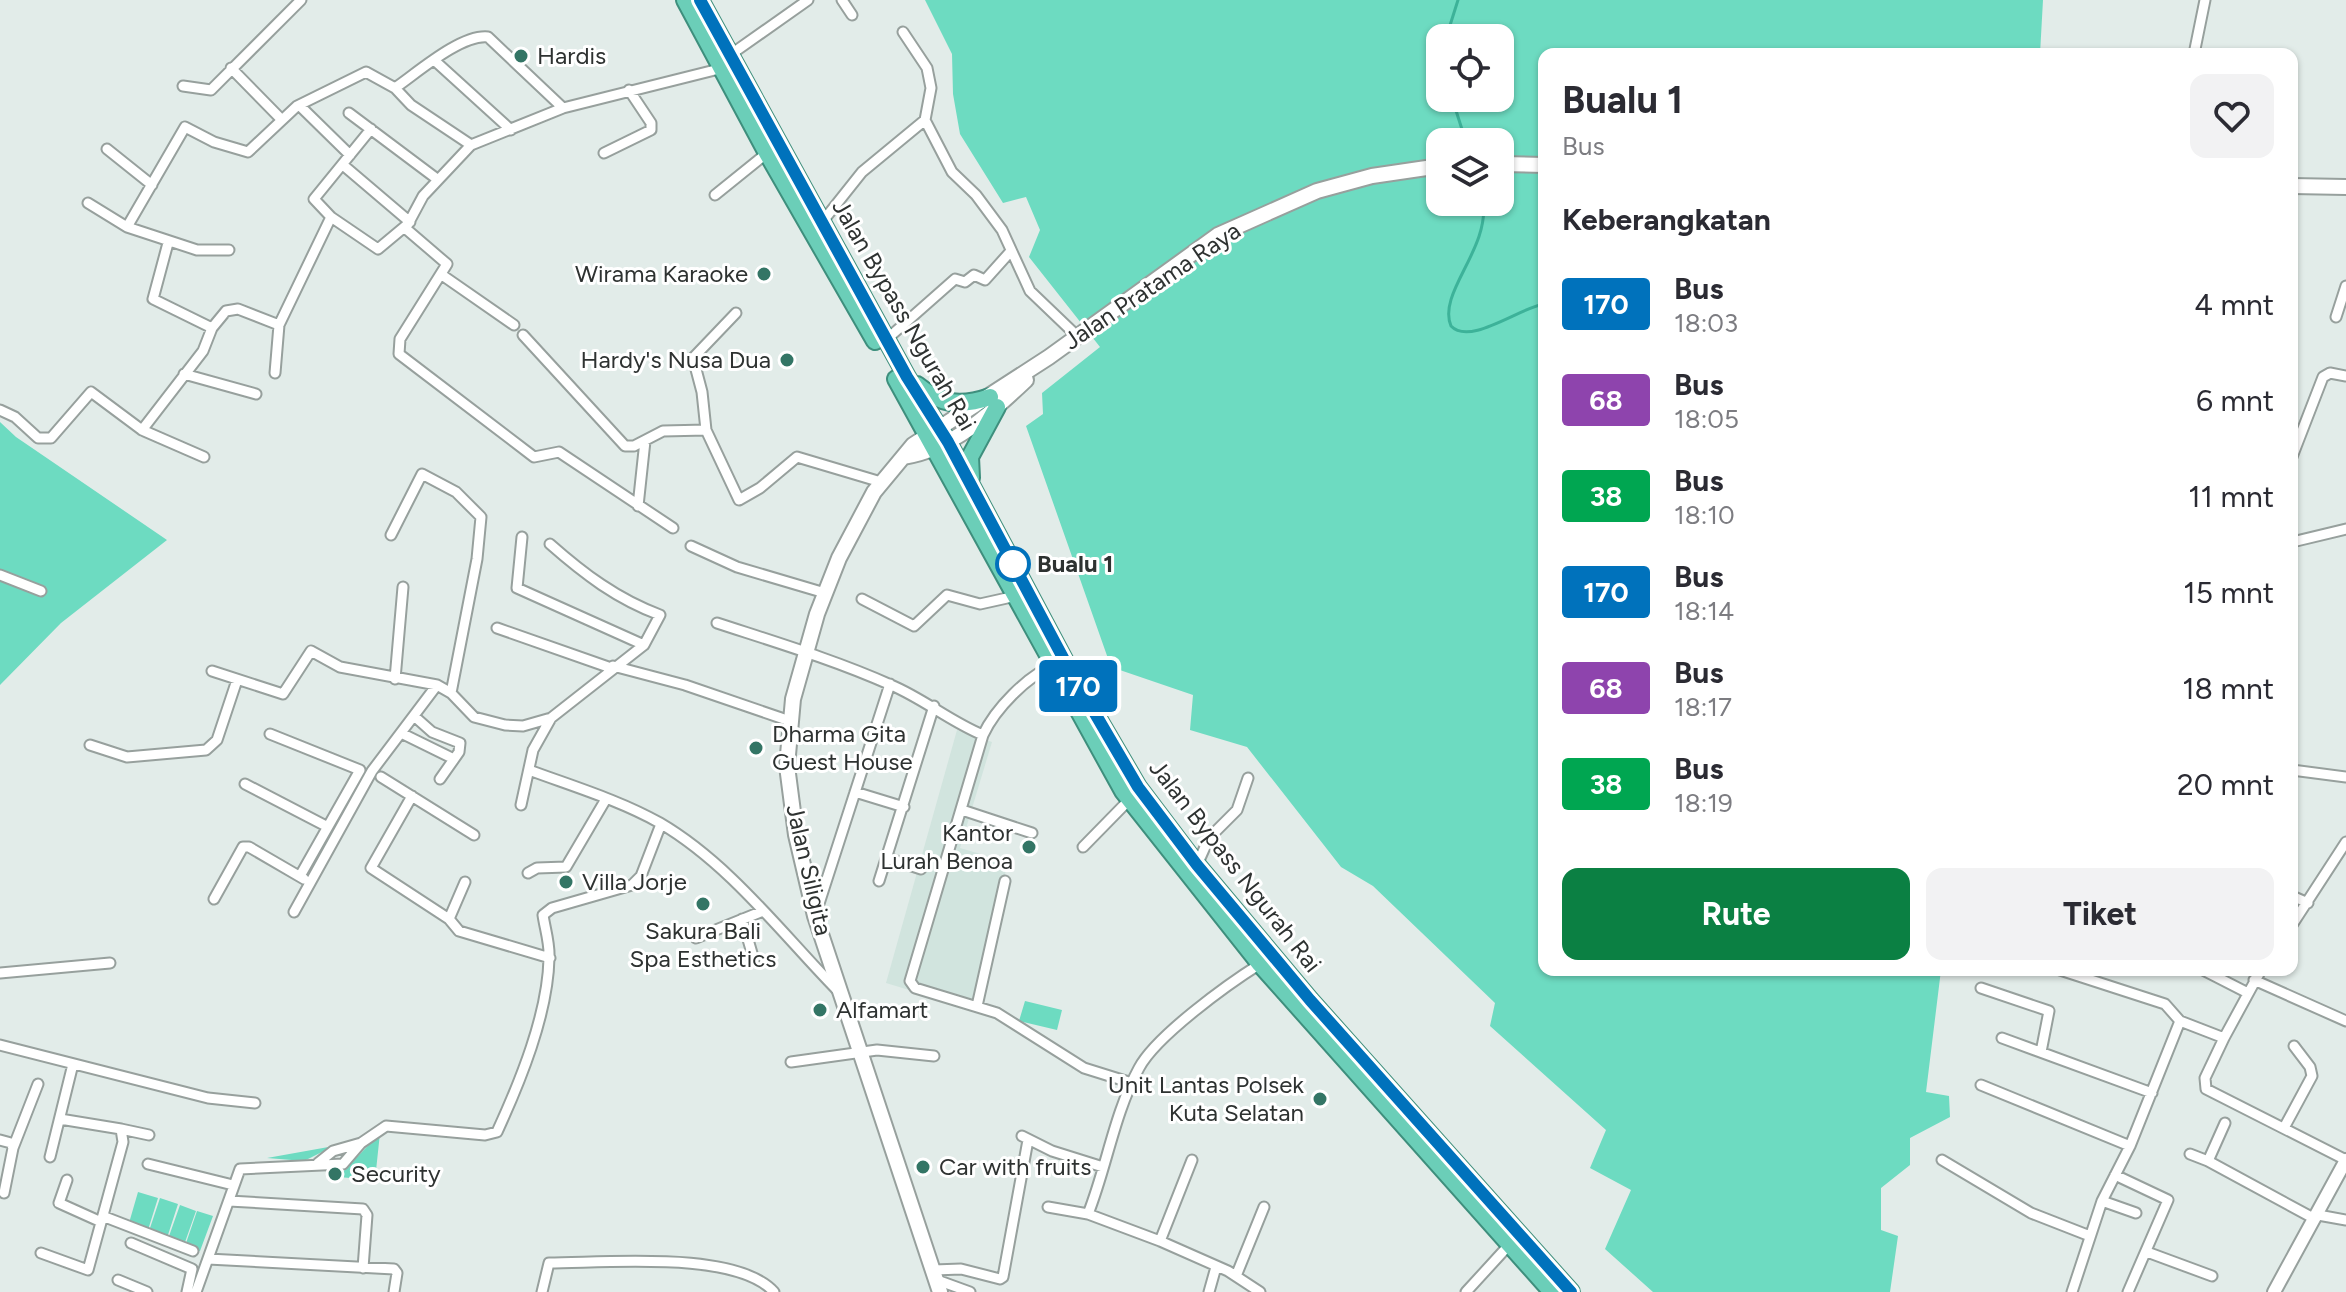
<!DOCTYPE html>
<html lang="id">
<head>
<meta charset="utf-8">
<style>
	:root { --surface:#fff; --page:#f2f2f3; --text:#2b2b33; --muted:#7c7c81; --accent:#0b8043 }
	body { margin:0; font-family:Figtree,sans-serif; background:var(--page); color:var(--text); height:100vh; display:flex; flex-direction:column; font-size:30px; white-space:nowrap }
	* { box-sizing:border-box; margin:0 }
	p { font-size:26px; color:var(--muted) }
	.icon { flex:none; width:44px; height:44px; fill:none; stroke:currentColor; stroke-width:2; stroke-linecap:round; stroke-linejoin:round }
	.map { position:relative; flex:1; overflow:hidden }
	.sheet { position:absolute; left:1538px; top:48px; width:760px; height:928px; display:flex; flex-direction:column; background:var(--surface); border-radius:16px; box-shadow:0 2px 6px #0004 }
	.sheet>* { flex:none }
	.badge { padding:0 16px; border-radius:6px; font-size:28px; line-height:52px }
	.buttons { position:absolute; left:1426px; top:24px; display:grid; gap:16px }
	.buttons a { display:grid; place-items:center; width:88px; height:88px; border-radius:16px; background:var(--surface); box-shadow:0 2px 6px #0004; font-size:40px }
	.map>.badge { position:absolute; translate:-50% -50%; box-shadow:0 0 0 4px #fff }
	h2 { padding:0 24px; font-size:30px; line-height:72px }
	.round { display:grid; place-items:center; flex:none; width:84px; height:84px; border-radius:16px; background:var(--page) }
	.head { display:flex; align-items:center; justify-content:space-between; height:136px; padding:0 24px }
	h1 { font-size:38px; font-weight:700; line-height:60px }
	.cta { display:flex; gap:16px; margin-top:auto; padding:16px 24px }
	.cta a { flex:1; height:92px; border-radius:16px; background:var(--accent); color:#fff; font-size:32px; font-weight:700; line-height:92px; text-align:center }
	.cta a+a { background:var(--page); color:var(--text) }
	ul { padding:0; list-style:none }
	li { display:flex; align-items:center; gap:24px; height:96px; padding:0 24px }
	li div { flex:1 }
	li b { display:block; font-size:30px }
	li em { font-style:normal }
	li .badge { min-width:88px; font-weight:700; text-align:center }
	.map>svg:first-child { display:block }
	.built { fill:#d1e4de }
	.green { fill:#6ddbc1; fill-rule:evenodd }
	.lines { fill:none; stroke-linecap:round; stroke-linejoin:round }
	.stream { stroke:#3db299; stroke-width:3 }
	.minor-casing { stroke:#97a09d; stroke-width:13 }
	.tertiary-casing { stroke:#97a09d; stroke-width:16 }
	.secondary-casing { stroke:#97a09d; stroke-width:18 }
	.trunk-casing { stroke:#3e8f7d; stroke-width:20 }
	.minor { stroke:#fff; stroke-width:9 }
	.tertiary { stroke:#fff; stroke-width:12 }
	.secondary { stroke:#fff; stroke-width:14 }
	.trunk { stroke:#6bceb8; stroke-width:16 }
	.line-casing { stroke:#fff; stroke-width:18 }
	.line { stroke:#0072bc; stroke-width:12 }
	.poi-dot { fill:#337565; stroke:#fff; stroke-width:3 }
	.stop-dot { fill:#fff; stroke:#0072bc; stroke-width:4 }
	.labels { text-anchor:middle; stroke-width:6; stroke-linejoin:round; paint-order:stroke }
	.poi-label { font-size:24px; fill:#2e3231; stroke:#fff; text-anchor:start }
	.street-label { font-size:24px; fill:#2e3231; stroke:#fff }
	.stop-label { font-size:24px; font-weight:bold; fill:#2e3231; stroke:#fff; text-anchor:start }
</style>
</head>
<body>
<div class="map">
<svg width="2346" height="1292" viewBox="0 0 2346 1292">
	<rect width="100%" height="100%" fill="#e2ece9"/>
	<path class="built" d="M957,730l35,12 -32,106 48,14 -36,147 -86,-26z"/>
	<path class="green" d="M925,0h1118l-3,54h-496v916h397l-15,122 23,4 1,21 -40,21v27l-29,23v42l17,6 -8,56h-237l-48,-43 26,-59 -41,-22 16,-38 -116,-104 5,-23 -122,-117 -32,-19 -94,-120 -57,-17 3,-35 -82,-28 -85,-241 17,-12 -1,-21 58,-46 -71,-90 11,-27 -14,-33 -23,6 -43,-69 -7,-40 -1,-40zM1440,38h60v60h-60zM1440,142h60v60h-60z
		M0,422l16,15 151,103 -106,83 -61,62z
		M1025,1001l37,9 -5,20 -38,-9z
		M380,1133l-5,47 -37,-3z
		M334,1146l-30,15 -37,-3z
		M138,1192l20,6 -10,32 -19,-7z
		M160,1198l18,6 -11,34 -18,-7z
		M180,1205l16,6 -12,34 -16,-6z
		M197,1211l16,5 -13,35 -15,-5z"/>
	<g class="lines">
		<path class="stream" d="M1446,38l12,-38
			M1452,98l14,44
			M1483,202c7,47 -46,91 -32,124 19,20 68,-18 93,-22"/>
		<defs>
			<path id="minor" d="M842,0l10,15
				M903,32l24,36 4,20 -6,32 27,52 24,23 26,35 28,61 47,45
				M2194,54l11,-54
				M730,55l78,-55
				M434,60l77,70
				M231,68l50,51
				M183,86l28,4 90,-90
				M395,88c22,-15 66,-54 93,-51l75,71
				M300,106l50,49
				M349,113l88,66
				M371,129l-57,70 17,18 47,32 30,-25 15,-28 48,-51 92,-37 160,-40
				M107,149l45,36
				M604,153l47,-23v-7l-22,-33
				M343,165l67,57
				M715,195l52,-42
				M88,203l39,24
				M823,221l39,-49 63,-52
				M405,228l42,36 -47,75 -1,15 135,103 25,-5 114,76
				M168,243l-15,56 59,29
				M229,250h-32l-70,-23 58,-100 29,15 34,10 49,-46 69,-34 29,16 16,17 60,40
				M442,275l72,50
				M736,313l-43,45 9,34 4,38 33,70 21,-12 37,-31 84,25
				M2336,317l10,-31
				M523,335l102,111h9l29,-15 43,-1
				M887,339l68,-60 10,3 9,-7 11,5 26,-29
				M275,373l4,-48
				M184,374l72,20
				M0,410l15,7 23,21h13l40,-46 51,38 61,-79 9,-23 14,-17 12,-2 41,16 52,-108
				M142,430l62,27
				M2292,457l31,-80 7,-4 16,3
				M638,506l7,-65
				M391,535l31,-61 34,18 25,25 -4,42 -26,134
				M522,537l-5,51 127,57
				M2292,542l54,-13
				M691,546l46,21 88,26
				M0,575l41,16
				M862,599l52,27 33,-31 33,9 36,-8
				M717,623c58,19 118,37 174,62 33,14 60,37 92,50
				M497,628l114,40
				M1054,665c-27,11 -59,44 -71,70l-73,246 5,7 82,25 87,55 48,15
				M613,666l72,19 105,36
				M212,671l71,23 28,-43 29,16 97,18 14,8 23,24 31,8 18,1 28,-8 93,-73 16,-30c-43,-16 -76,-41 -110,-71
				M395,679l8,-92
				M414,716l18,16 28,11 -1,9 -19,27
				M401,733l53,26
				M270,734l90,36 -60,106
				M90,745l37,12 79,-7 11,-10 20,-60
				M529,770c43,16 90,30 131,53 70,41 123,112 179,169
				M2292,770l54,7
				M381,777l93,58
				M245,784l81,42
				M855,792l49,15
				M412,796l-41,72 78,51 10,12 91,27
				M521,805l12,-55 18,-32
				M962,810l70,23
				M1083,847l47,-48
				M887,858l34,11
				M1197,865l12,-27 28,-28 11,-32
				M528,873l9,-5 29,-1 40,-68
				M879,881l55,-175
				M2292,896l16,7
				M214,899l29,-52h6l55,32
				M294,912l78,-141 65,-86
				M815,916l75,-232
				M449,919l16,-37
				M742,919l12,41
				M2292,925l54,-83
				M696,938l67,-27
				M2060,970l105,34 15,17 44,17 37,-68
				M2203,970l43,22
				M0,973l110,-10
				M2254,980l92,41
				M1981,988l68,23 -8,41
				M977,1006l28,-125
				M2002,1038l150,55
				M2224,1038l-19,40 1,11 140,71
				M0,1045l208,53 47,5
				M791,1062l86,-12 57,6
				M1981,1085l149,61
				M2225,1123l-17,38 107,58
				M2285,1126l27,-50 -2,-9 -16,-21
				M121,1129l28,6
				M1022,1136l30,15 51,16
				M0,1140l11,3 2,5 -9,45
				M13,1148l25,-64
				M2190,1154l18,7
				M50,1157l23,-93
				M1942,1160l89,53 59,23
				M318,1163l15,-12 28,-8
				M148,1164l85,21
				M2115,1175l53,25 -40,92
				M67,1180l-8,23 40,18 6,-4 88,34
				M229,1201l134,8 4,6 -4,53
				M2102,1201l34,12
				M1048,1207l40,7 72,27 68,30 32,21
				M1088,1214c19,-48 26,-100 51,-146 17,-32 89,-84 121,-104
				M2318,1215l28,5
				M1160,1241l32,-81
				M131,1243l61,26 -5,23
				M2147,1252l65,24
				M41,1253l47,17 35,-128 -2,-13 -61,-10
				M208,1259l186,10 3,4 -3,19
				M934,1270l27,-1 39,10 3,-2 25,-137
				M1236,1276l28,-69
				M118,1280l29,12
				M937,1280l33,12
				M196,1292l44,-123 103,-5 18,-21 25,-17 99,9 12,-3c23,-50 51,-118 52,-174 1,-14 -4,-29 -6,-43l9,-7 80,-23 9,-9 20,-52
				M542,1292l7,-29c56,0 187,-13 225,29
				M1209,1292l7,-25
				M1466,1292l43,-47
				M2072,1292l30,-91 28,-55 50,-125"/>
			<path id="tertiary" d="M2274,1292l72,-132"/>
			<path id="secondary" d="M1500,164l44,1
				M2292,186l54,1
				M903,457c49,-7 88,-44 123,-77
				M940,1292l-125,-376 -19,-81 -9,-69 6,-67 24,-85 22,-56 35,-66 39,-47 136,-88 169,-122 99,-44 55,-15 68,-10"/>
			<path id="trunk" d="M685,0l82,153 108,188
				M700,0l207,377 41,65 121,227 69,118 59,78 113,135 261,292
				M896,379l227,412 137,173 292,328
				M917,385c24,20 44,22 73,12
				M971,478l-1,-21 27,-50"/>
		</defs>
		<use href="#minor" class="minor-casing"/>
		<use href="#tertiary" class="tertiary-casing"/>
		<use href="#secondary" class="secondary-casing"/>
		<use href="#trunk" class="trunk-casing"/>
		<use href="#minor" class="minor"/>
		<use href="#tertiary" class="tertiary"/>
		<use href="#secondary" class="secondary"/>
		<use href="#trunk" class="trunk"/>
	</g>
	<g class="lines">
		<defs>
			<path id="line" d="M700,0l207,377 41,65 121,227 69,118 59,78 113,135 261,292"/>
		</defs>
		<use href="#line" class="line-casing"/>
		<use href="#line" class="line"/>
	</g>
	<g class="poi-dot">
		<circle cx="521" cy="56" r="8"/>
		<circle cx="764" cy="274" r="8"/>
		<circle cx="787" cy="360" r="8"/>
		<circle cx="756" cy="748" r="8"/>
		<circle cx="1029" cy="847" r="8"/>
		<circle cx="566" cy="882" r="8"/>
		<circle cx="703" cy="904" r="8"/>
		<circle cx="820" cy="1010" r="8"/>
		<circle cx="1320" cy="1099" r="8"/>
		<circle cx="923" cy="1167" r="8"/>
		<circle cx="335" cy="1174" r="8"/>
	</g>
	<circle class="stop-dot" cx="1013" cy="564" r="16"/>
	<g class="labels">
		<g class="poi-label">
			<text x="537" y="64">Hardis</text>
			<text x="748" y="282" text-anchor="end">Wirama Karaoke</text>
			<text x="771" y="368" text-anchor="end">Hardy's Nusa Dua</text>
			<text x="772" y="742">Dharma Gita<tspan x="772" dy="28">Guest House</tspan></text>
			<text x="1013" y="841" text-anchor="end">Kantor<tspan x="1013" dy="28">Lurah Benoa</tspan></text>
			<text x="582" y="890">Villa Jorje</text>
			<text x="703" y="939" text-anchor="middle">Sakura Bali<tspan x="703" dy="28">Spa Esthetics</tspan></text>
			<text x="836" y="1018">Alfamart</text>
			<text x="1304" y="1093" text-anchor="end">Unit Lantas Polsek<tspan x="1304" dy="28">Kuta Selatan</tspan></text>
			<text x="939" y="1175">Car with fruits</text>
			<text x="351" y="1182">Security</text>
		</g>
		<g class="street-label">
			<text transform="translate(1152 286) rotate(-34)" y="8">Jalan Pratama Raya</text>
			<text transform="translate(904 315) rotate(60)" y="8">Jalan Bypass Ngurah Rai</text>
			<text transform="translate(1235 866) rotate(52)" y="8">Jalan Bypass Ngurah Rai</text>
			<text transform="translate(809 870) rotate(77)" y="8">Jalan Siligita</text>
		</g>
		<g class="stop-label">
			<text x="1037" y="572">Bualu 1</text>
		</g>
	</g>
</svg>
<div class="buttons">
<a><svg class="icon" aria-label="locate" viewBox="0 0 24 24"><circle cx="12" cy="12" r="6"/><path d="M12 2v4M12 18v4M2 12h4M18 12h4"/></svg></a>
<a><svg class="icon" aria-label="layers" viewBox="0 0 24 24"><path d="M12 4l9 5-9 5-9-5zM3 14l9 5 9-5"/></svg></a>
</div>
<b class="badge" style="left:1078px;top:686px;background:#0072bc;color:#fff">170</b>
<section class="sheet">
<div class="head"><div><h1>Bualu 1</h1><p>Bus</p></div><a class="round"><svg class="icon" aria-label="heart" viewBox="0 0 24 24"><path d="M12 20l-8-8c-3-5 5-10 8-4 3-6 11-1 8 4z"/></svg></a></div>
<h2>Keberangkatan</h2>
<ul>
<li><span class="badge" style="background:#0072bc;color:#fff">170</span><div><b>Bus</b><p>18:03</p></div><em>4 mnt</em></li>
<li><span class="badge" style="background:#8e44ad;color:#fff">68</span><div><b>Bus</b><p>18:05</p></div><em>6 mnt</em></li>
<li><span class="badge" style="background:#00a651;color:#fff">38</span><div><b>Bus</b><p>18:10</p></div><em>11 mnt</em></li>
<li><span class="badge" style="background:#0072bc;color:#fff">170</span><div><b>Bus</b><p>18:14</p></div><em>15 mnt</em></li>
<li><span class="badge" style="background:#8e44ad;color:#fff">68</span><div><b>Bus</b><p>18:17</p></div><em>18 mnt</em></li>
<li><span class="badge" style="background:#00a651;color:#fff">38</span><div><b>Bus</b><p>18:19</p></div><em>20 mnt</em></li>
</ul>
<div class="cta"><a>Rute</a><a>Tiket</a></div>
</section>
</div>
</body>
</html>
